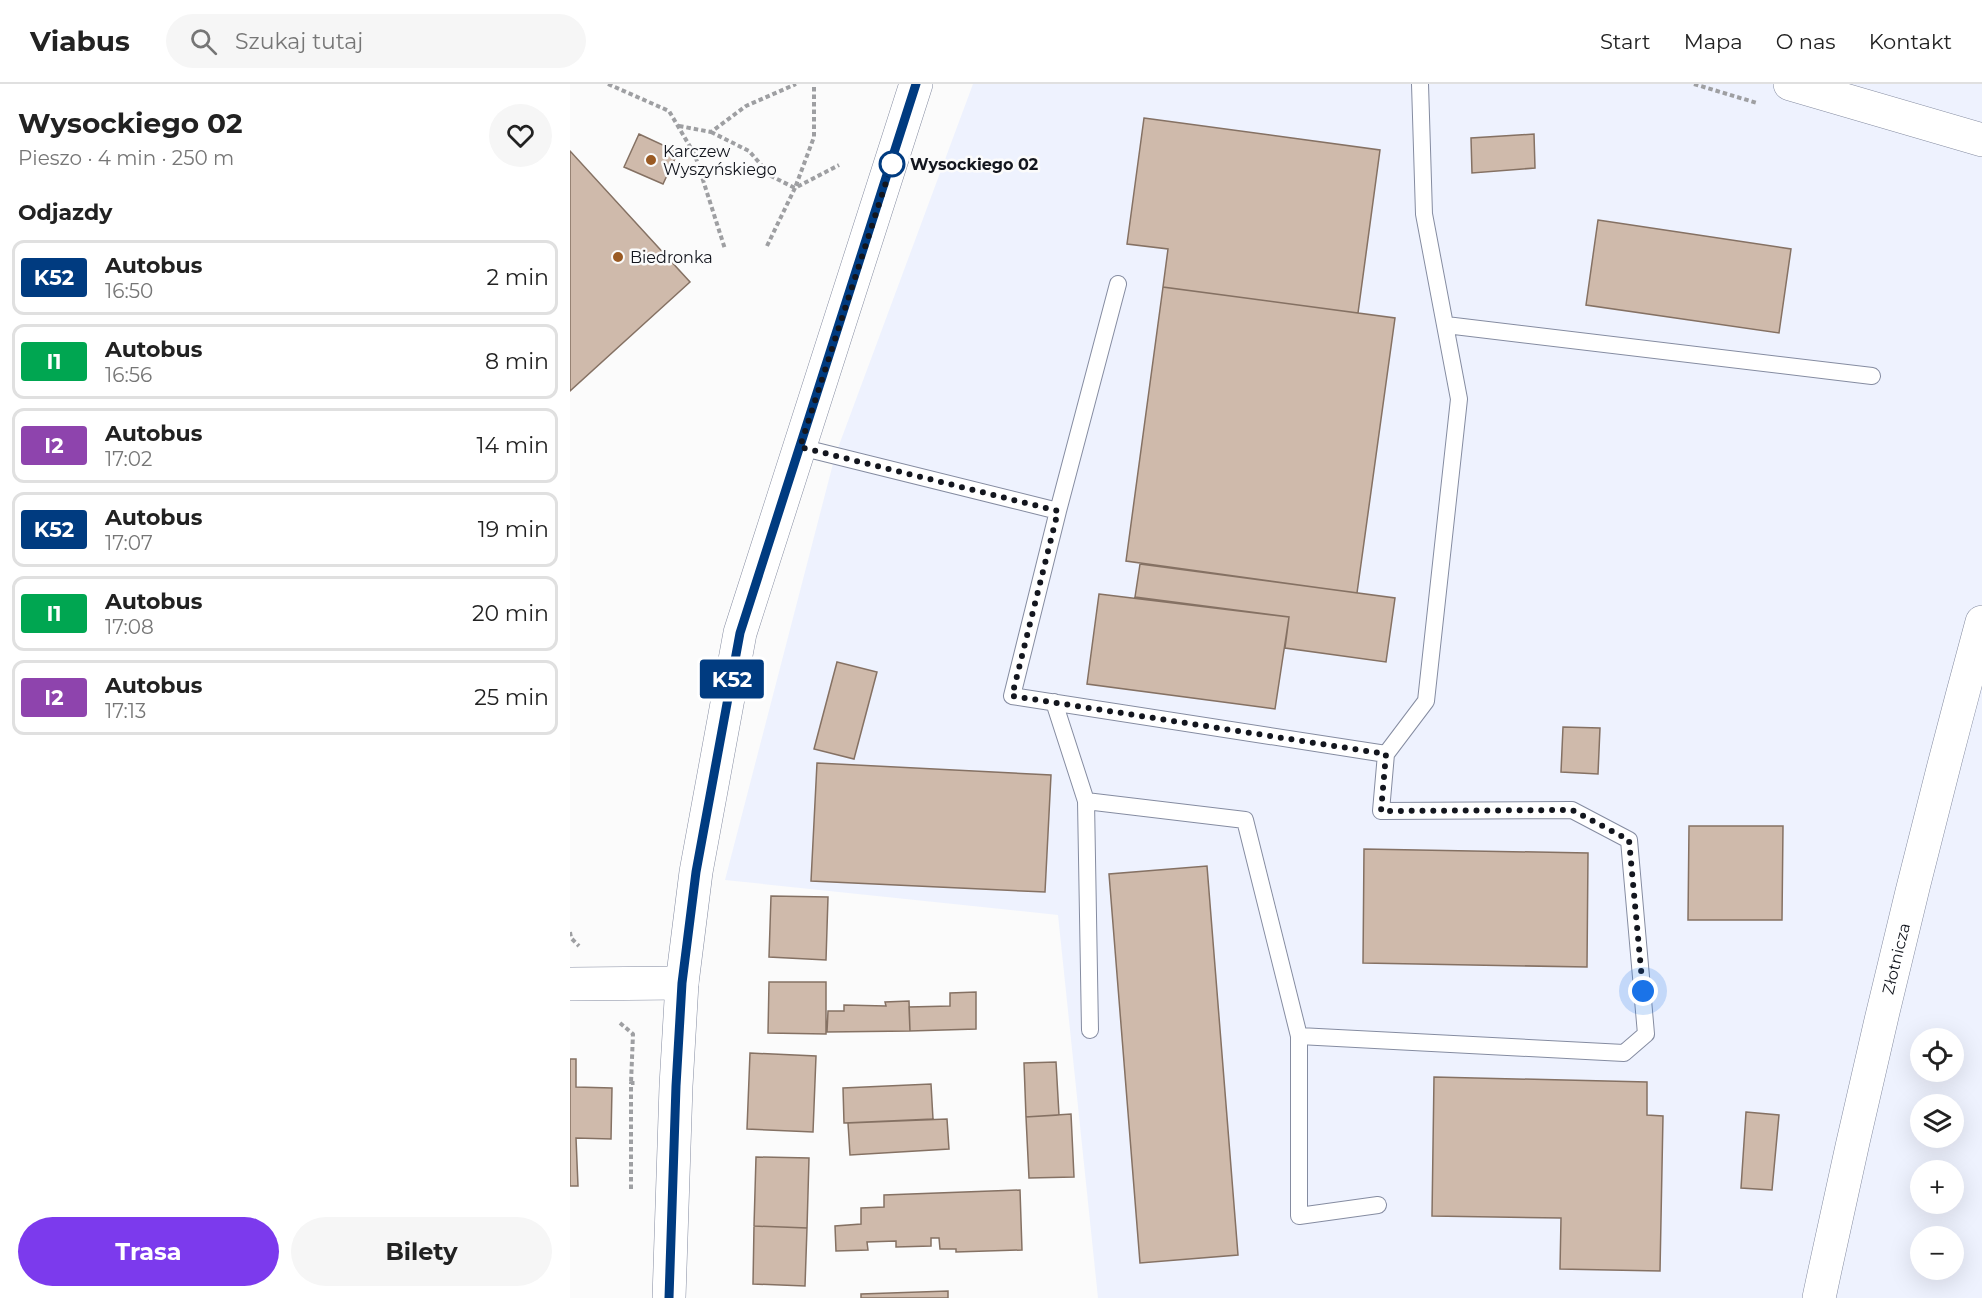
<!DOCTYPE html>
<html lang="pl">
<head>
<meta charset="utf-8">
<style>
	:root { --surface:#fff; --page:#f6f6f6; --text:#222; --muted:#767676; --line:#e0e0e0; --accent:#7c3aed }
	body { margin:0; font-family:Montserrat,sans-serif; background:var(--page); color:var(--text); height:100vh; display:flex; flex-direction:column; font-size:22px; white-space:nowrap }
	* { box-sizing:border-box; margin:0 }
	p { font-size:20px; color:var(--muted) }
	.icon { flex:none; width:33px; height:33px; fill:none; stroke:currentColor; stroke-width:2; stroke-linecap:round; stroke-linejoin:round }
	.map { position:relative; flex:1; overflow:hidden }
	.panel { display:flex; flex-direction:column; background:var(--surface); width:570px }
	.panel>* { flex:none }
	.badge { padding:0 12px; border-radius:4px; font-size:21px; line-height:39px }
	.fabs { position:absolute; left:1340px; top:944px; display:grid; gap:12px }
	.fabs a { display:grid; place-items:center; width:54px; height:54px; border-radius:50%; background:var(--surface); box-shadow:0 6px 24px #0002; font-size:30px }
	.you { position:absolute; width:30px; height:30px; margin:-15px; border:4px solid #fff; border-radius:50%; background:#1a73e8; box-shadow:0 0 0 9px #1a73e833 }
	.map>.badge { position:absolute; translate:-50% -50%; box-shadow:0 0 0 3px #fff }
	h2 { padding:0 18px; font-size:22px; line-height:54px }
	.round { display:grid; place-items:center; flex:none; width:63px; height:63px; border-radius:32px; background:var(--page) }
	.overview { display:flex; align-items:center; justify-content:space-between; height:102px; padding:0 18px }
	h1 { font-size:28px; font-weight:700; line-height:45px }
	.action { display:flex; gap:12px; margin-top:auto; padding:12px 18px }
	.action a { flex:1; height:69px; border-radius:36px; background:var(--accent); color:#fff; font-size:24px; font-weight:700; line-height:69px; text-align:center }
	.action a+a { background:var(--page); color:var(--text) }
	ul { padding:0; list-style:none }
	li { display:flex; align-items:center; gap:18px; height:75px; margin:0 12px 9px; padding:0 6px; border:3px solid var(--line); border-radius:12px }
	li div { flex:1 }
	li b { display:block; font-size:22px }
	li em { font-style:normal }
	li .badge { min-width:66px; font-weight:700; text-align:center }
	header { display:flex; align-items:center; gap:36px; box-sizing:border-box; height:84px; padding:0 30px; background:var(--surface); border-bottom:2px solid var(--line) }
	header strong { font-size:28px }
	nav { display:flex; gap:33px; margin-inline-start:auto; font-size:21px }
	.search { width:420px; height:54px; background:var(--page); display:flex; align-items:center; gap:15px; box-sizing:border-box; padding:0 21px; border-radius:33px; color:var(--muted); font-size:22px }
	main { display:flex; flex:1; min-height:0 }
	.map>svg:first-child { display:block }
	.built { fill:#eef2fe; fill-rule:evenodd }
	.building { fill:#cfbaab; stroke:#857163; stroke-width:1.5 }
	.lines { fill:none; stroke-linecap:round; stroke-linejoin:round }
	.service-casing { stroke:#858ca1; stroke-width:18 }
	.minor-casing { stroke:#858ca1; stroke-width:34 }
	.tertiary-casing { stroke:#858ca1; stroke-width:34 }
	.path { stroke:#9e9fa2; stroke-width:4; stroke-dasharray:4.5 3; stroke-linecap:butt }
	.service { stroke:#fff; stroke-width:16 }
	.minor { stroke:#fff; stroke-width:33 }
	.tertiary { stroke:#fff; stroke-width:33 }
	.line-casing { stroke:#fff; stroke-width:14 }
	.line { stroke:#003b80; stroke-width:9 }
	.walk { stroke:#13161e; stroke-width:6; stroke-dasharray:0 10.8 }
	.poi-dot { fill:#9a5a23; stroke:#fbfbfb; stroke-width:2 }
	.stop-dot { fill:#fff; stroke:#003b80; stroke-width:3 }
	.labels { text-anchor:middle; stroke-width:5; stroke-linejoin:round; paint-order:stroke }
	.poi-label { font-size:16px; fill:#13161e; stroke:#fbfbfb; text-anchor:start }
	.stop-label { font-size:16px; font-weight:bold; fill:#13161e; stroke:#fbfbfb; text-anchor:start }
	.street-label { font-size:16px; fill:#13161e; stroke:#fbfbfb }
</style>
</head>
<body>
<header>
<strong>Viabus</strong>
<div class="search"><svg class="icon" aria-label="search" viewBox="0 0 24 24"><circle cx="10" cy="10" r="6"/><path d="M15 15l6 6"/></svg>Szukaj tutaj</div>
<nav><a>Start</a><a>Mapa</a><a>O nas</a><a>Kontakt</a></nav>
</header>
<main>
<section class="panel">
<div class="overview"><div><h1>Wysockiego 02</h1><p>Pieszo · 4 min · 250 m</p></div><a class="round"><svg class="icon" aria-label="heart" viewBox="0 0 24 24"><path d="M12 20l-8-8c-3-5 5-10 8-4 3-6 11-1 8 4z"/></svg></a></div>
<h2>Odjazdy</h2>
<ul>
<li><span class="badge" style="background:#003b80;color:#fff">K52</span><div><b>Autobus</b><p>16:50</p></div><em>2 min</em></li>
<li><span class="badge" style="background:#00a651;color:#fff">I1</span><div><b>Autobus</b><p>16:56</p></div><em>8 min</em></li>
<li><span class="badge" style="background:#8e44ad;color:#fff">I2</span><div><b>Autobus</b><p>17:02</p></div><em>14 min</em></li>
<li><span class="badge" style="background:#003b80;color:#fff">K52</span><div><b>Autobus</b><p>17:07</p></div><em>19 min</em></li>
<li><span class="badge" style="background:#00a651;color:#fff">I1</span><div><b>Autobus</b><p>17:08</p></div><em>20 min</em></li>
<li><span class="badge" style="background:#8e44ad;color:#fff">I2</span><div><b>Autobus</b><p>17:13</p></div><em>25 min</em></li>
</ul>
<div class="action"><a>Trasa</a><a>Bilety</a></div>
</section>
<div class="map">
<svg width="1412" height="1214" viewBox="0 0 1412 1214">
	<rect width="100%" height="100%" fill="#fbfbfb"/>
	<path class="built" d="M403,0h1009v1214h-884l-40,-383 -333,-35 110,-424zM1350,954h33v33h-33zM1350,1020h33v33h-33zM1350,1086h33v33h-33zM1350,1152h33v33h-33z"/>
	<path class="building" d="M574,34l236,32 -22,163 -195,-26 5,-38 -41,-5z
		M69,50l39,18 -15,32 -39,-17z
		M964,50l1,34 -63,5 -1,-35z
		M0,67l120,131 -120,109z
		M1028,136l193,29 -12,84 -193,-28z
		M593,203l232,31 -38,275 -231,-32z
		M570,480l255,34 -9,64 -101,-14 4,-31 -154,-20z
		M529,510l190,23 -14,92 -188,-25z
		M267,578l40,10 -23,87 -40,-10z
		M993,643l37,1 -2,46 -37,-2z
		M247,679l234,12 -6,117 -234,-11z
		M1119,742h94l-1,94h-94z
		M794,765l224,4 -1,114 -224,-4z
		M637,782l31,389 -98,8 -31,-389z
		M201,812l57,1 -2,63 -57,-3z
		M199,898h57v52l-58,-1z
		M406,908v37l-66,2 -1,-24 41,-1v-13z
		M339,917l1,30 -83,1 1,-21h16v-6l42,1 -1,-4z
		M180,969l66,3 -3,76 -66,-3z
		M0,975h6v28l36,1 -1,51 -35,-1 2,48h-8z
		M486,978l3,53 -33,2 -2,-54z
		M864,993l213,5v33l16,1 -3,155 -100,-2 1,-51 -129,-2z
		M361,1000l2,35 -89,4 -1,-35z
		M1176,1028l33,3 -7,75 -31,-2z
		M501,1030l3,63 -45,1 -3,-61z
		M377,1035l2,30 -99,6 -2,-32z
		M186,1073l53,1 -2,70 -53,-2z
		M450,1106l2,60 -66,2v-3h-16l-1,-11h-8v8l-35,1v-6l-29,1 1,8 -32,1 -1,-25 26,-2v-16l23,-1v-12z
		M184,1142l53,2 -2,58 -52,-2z
		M378,1207v7h-87v-4z"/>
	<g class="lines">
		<defs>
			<path id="service" d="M876,241l426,51
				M230,363l258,64 -46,185 374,58 -5,57 191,-1 57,30 17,194 -22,19 -325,-17v180l79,-11
				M488,427l60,-227
				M484,618l32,99 4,229
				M816,670l40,-53 33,-302 -35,-185 -4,-130
				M516,717l159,19 54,216"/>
			<g id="minor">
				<path d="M0,900l112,-1"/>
				<path id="s1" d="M1249,1214c48,-227 102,-452 163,-676"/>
			</g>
			<path id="tertiary" d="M1220,0l192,56
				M99,1214l7,-212 6,-103 14,-111 44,-239 176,-549"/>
		</defs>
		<use href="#service" class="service-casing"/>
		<use href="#minor" class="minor-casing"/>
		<use href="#tertiary" class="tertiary-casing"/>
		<path class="path" d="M38,0l61,27 26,44 30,94
			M1124,0l63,19
			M109,42l32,6 35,-26 50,-22
			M141,48l38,19 22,25 24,12 19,-51v-53
			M197,162l28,-58 44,-23
			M0,848l1,6 8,8
			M50,939l13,11 -2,49
			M61,1105v-106h6"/>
		<use href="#service" class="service"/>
		<use href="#minor" class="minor"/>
		<use href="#tertiary" class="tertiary"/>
	</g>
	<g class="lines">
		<defs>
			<path id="line" d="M99,1214l7,-212 6,-103 14,-111 44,-239 176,-549"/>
		</defs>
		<use href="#line" class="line-casing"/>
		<use href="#line" class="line"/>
		<path class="walk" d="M322,80l-92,283 258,64 -46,185 374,58 -5,57 191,-1 57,30 14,151"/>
	</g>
	<g class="poi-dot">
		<circle cx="81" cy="76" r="6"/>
		<circle cx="48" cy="173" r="6"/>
	</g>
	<circle class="stop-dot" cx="322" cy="80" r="12"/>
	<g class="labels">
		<g class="poi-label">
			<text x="93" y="73">Karczew<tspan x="93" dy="18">Wyszyńskiego</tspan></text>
			<text x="60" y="179">Biedronka</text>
		</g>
		<g class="stop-label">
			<text x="340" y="86">Wysockiego 02</text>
		</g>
		<g class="street-label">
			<text dy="6" stroke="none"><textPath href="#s1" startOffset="348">Złotnicza</textPath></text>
		</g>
	</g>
</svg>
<div class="fabs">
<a><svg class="icon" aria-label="locate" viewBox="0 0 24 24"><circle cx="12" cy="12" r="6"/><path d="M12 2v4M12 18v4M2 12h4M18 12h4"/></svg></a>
<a><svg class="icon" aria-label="layers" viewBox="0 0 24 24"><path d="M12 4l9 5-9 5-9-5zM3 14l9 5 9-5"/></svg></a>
<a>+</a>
<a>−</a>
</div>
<div class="you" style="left:1073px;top:907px"></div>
<b class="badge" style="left:162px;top:595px;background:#003b80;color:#fff">K52</b>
</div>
</main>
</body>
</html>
